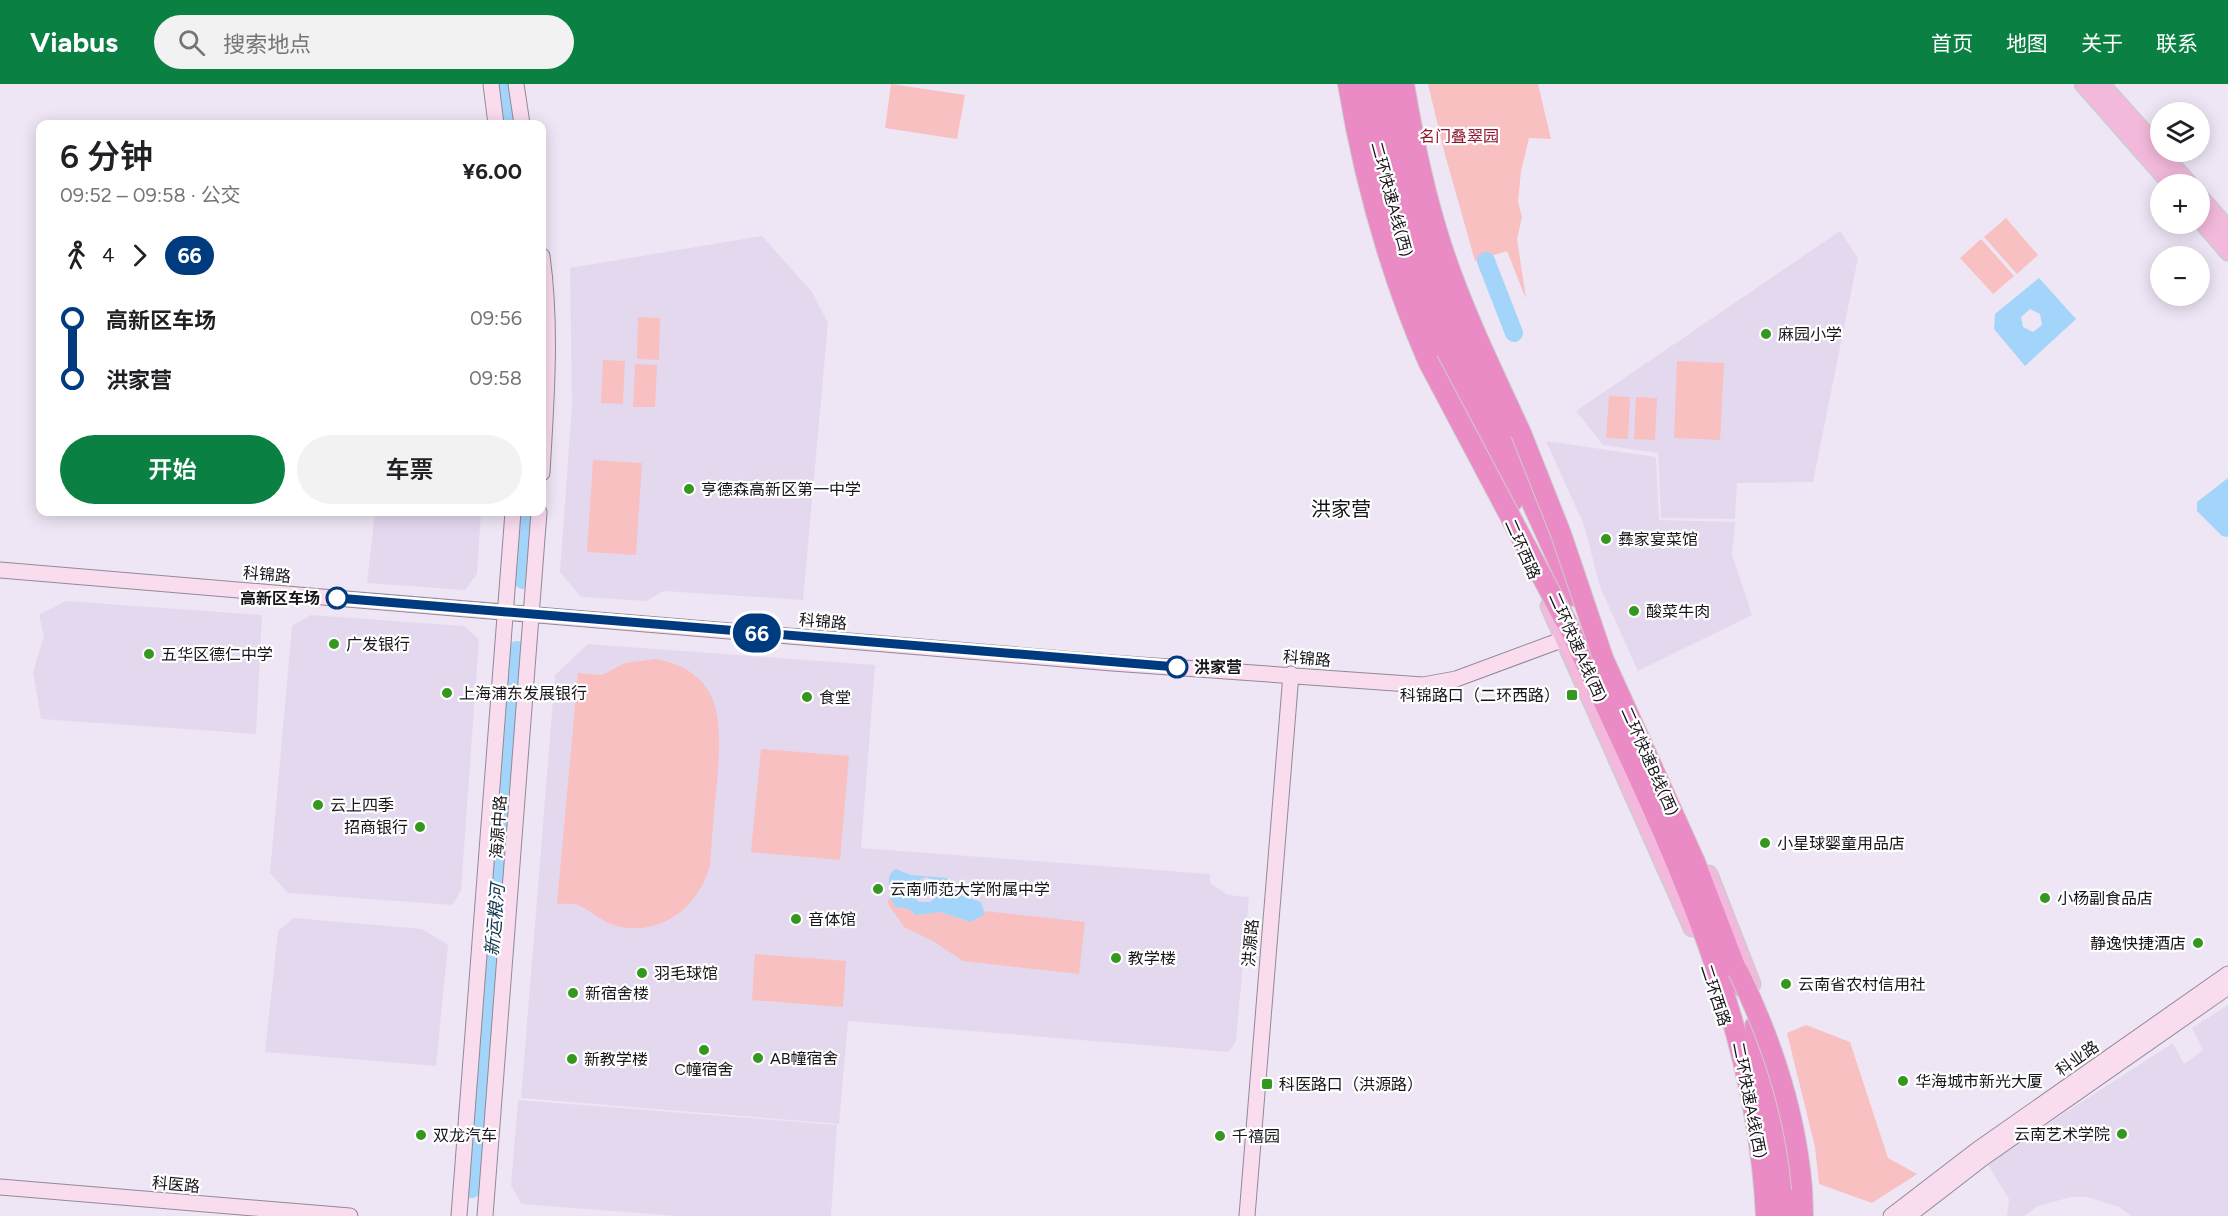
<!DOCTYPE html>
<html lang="zh">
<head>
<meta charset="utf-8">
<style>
	:root { --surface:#fff; --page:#f2f2f2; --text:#202124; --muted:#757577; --accent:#0b8043 }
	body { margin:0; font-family:Figtree,"Noto Sans SC",sans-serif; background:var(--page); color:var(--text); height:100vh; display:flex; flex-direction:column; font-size:22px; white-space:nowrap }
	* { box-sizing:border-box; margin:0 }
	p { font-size:20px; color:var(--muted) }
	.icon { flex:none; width:33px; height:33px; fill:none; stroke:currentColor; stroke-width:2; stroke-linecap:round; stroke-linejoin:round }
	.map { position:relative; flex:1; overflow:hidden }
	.drawer { position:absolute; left:36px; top:36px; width:510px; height:396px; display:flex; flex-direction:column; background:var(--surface); border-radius:12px; box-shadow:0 3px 15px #0003 }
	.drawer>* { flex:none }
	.badge { padding:0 12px; border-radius:20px; font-size:21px; line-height:39px }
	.tools { position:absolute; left:2150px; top:18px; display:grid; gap:12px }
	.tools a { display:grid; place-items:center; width:60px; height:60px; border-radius:50%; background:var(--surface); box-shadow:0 3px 15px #0003; font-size:30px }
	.map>.badge { position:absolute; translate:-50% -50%; box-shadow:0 0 0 3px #fff }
	.legs { display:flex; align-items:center; gap:9px; height:66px; padding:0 24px; font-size:20px }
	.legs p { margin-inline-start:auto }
	.head { display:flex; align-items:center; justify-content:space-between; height:102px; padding:0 24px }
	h1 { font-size:33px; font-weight:600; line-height:45px }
	.cta { display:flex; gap:12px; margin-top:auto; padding:12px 24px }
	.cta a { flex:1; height:69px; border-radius:36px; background:var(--accent); color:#fff; font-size:24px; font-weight:600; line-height:69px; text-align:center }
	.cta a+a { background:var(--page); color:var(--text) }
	ul { padding:0 24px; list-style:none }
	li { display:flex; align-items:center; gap:21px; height:60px; font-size:22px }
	li i { display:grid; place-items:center; width:9px; height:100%; margin:0 8px; background:currentColor }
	li i::after { content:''; width:15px; height:15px; margin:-8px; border:4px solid; border-radius:50%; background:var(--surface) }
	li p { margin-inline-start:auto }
	li:first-child i { background:linear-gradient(#0000 50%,currentColor 0) }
	li:last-child i { background:linear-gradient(currentColor 50%,#0000 0) }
	header { display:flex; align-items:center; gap:36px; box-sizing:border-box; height:84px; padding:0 30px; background:var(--accent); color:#fff }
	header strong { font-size:28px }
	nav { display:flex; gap:33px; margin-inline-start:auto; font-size:21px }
	.search { width:420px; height:54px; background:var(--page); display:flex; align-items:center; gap:15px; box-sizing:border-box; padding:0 21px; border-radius:33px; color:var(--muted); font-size:22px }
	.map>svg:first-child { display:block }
	.built { fill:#e4d8ee }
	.green { fill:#f8c0c1 }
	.water { fill:#a3d4fa; fill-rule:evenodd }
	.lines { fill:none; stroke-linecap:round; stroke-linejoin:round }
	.river { stroke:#a3d4fa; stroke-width:18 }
	.secondary-casing { stroke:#918a98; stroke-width:17 }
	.primary-casing { stroke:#cccccd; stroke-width:19 }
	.highway-casing { stroke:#cccccd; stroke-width:22 }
	.secondary { stroke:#f9dcee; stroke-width:15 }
	.primary { stroke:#f3b9dc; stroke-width:16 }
	.highway { stroke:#eb8bc5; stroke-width:20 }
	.highway-bridge-casing { stroke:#cccccd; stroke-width:22; stroke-linecap:butt }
	.highway-bridge { stroke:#eb8bc5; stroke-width:20 }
	.line-1-casing { stroke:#fff; stroke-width:14 }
	.line-1 { stroke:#003b80; stroke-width:9 }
	.poi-dot { fill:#35981e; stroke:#fff; stroke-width:2 }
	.stop-1-dot { fill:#fff; stroke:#003b80; stroke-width:3 }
	.labels { text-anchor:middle; stroke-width:4.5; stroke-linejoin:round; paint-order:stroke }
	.park-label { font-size:16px; fill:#8e162d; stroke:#fff }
	.street-label { font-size:16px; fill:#18151a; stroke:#fff }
	.poi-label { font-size:16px; fill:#18151a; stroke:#fff; text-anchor:start }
	.stop-label { font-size:16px; font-weight:bold; fill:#18151a; stroke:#fff; text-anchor:end }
	.water-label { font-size:18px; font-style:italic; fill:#11364f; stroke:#fff }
	.quarter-label { font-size:20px; fill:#18151a; stroke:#fff }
</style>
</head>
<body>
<header>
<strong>Viabus</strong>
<div class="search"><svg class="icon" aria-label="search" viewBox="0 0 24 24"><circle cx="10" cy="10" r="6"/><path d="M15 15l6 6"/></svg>搜索地点</div>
<nav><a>首页</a><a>地图</a><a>关于</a><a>联系</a></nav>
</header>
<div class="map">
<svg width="2228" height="1132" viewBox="0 0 2228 1132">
	<rect width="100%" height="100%" fill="#eee6f5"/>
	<path class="built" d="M1840,147l18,27 -45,224 -76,1 -2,36 -74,-1 -3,-65 -55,-8 -27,-34z
		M762,152l50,56 16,31 -25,277 -139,-9 -18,10 -65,-4 -21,-25 12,-167 -2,-137z
		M1546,357l110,16 3,63 76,2 -3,33 20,60 -114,56 -38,-84 -16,-62z
		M375,428l106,1 -4,61 -12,16 -98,-7z
		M66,517l196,14 -6,119 -215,-15 -8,-47 11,-36 -5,-21z
		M311,531l153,11 15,13 -18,252 -9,14 -164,-12 -18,-20 22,-247z
		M588,560l287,21 -14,183 349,26v9l18,12 21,2 -13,144 -7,11 -381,-31 -9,103 -318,-26 34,-423z
		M294,834l128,11 26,16 -12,121 -171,-14 13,-121z
		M2228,921v211h-96l-13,-9 -32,-10h-16l-33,9 -14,10h-17l2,-17 -22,-36 186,-120 11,21 19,-14 -11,-22z
		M518,1016l319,25 -6,91h-154l-156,-12 -10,-19z"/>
	<path class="green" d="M891,0l74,11 -8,44 -72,-11z
		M1428,0h110l13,55 -22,-1 -8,33 -3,31 4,15 -5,22 9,60 -19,-48 -32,10 -31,-110z
		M2006,134l32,37 -21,19 -33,-37z
		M1981,155l33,37 -21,18 -33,-36z
		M638,233l22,1 -1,42 -22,-1z
		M603,276l22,1 -2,43 -22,-1z
		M1677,277l47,2 -4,77 -46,-2z
		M635,280l22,1 -2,42h-22z
		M1609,312l21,1 -2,42 -22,-1z
		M1636,313l21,1 -2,42 -21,-1z
		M593,376l49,3 -6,92 -49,-3z
		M656,575c71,14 65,67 61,123 -3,28 -5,55 -7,83 -11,42 -49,72 -93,61 -15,-4 -24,-14 -37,-20 -6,-3 -16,-2 -23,-2l21,-231 24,2 23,-12z
		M761,665l88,7 -9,104 -89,-8z
		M890,814l6,9 13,2 6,6 25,-3 27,9 10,-1 8,-9 100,11 -6,52 -116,-13 -30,-20 -29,-14 -17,-25z
		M755,870l91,7 -3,46 -91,-7z
		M1806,941l44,17 38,116 29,16 -45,29 -53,-19 -4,-37 -28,-114z"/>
	<path class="water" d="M2039,194l37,41 -51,47 -31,-37 1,-15zM2030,225l10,5 2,11 -9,7 -10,-5 -2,-10z
		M2228,394v59l-6,-1 -25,-25v-9z
		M896,785l15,6 36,3 3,9 11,4 1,5 19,6 4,12 -14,8 -31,-10 -25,3 -6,-6 -13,-2 -6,-9 3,-6c-6,-8 -6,-18 3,-23zM926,793l11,4 2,4 -1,11 -8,6h-11l-8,-8 2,-11z"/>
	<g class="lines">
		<path class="river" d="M506,0l6,40
			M1486,177l28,72
			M523,496l5,-68
			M472,1105l45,-539"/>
		<defs>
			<path id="secondary" d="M491,0l5,40
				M516,0l6,40
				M542,172c10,72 4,145 0,217
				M0,486l1112,93 311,22 33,-6 108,-40
				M0,1103l350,29
				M459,1132l54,-704
				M485,1132l54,-704
				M1247,1132l44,-542
				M1891,1132l86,-66 251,-176
				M1908,1132l75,-58 245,-171"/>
			<path id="primary" d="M2083,0l88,100
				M2101,0l59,66
				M2161,68l28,32
				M2199,112l29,33
				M2199,134l29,34
				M1549,522l143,322
				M1709,790l43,110"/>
			<path id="highway" d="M1348,0c16,96 41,187 80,277
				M1367,0c9,59 21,117 40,174 28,84 68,163 105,244
				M1385,0l19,99 26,85 31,78 113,250
				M1404,0c9,54 20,108 37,160 21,65 51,126 80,189
				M1559,521c88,195 197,392 207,611
				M1598,563l97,215 48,125
				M1755,942l19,88 11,102
				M1802,1105l1,27"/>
		</defs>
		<use href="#secondary" class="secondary-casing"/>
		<use href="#primary" class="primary-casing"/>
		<use href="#highway" class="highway-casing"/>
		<use href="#secondary" class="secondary"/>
		<use href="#primary" class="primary"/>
		<use href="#highway" class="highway"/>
		<defs>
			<path id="highway-bridge" d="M1428,277l137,259
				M1521,349l40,101 43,127
				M1738,887c33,68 58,143 64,218"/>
		</defs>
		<use href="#highway-bridge" class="highway-bridge-casing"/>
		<use href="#highway-bridge" class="highway-bridge"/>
	</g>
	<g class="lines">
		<defs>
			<path id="line-1" d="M337,514l840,69"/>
		</defs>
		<use href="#line-1" class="line-1-casing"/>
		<use href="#line-1" class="line-1"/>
	</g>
	<g class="poi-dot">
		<circle cx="1766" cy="250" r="6"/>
		<circle cx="689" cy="405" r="6"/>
		<circle cx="1606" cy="455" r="6"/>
		<circle cx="1634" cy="527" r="6"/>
		<circle cx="334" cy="560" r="6"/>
		<circle cx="149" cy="570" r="6"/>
		<circle cx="447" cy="609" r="6"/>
		<rect x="1566" y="605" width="12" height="12" rx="3"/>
		<circle cx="807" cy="613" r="6"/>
		<circle cx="318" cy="721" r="6"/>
		<circle cx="420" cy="743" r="6"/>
		<circle cx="1765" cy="759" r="6"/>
		<circle cx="878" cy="805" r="6"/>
		<circle cx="2045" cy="814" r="6"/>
		<circle cx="796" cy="835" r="6"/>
		<circle cx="2198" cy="859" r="6"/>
		<circle cx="1116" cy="874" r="6"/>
		<circle cx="642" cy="889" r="6"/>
		<circle cx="1786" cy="900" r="6"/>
		<circle cx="573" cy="909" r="6"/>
		<circle cx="704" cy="966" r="6"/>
		<circle cx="758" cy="974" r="6"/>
		<circle cx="572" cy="975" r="6"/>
		<circle cx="1903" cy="997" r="6"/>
		<rect x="1261" y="994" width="12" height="12" rx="3"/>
		<circle cx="2122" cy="1050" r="6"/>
		<circle cx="421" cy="1051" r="6"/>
		<circle cx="1220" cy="1052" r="6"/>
	</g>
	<g class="stop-1-dot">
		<circle cx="337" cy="514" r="10"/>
		<circle cx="1177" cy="583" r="10"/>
	</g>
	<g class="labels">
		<g class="park-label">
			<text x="1459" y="58">名门叠翠园</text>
		</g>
		<g class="street-label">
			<text transform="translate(1392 115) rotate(75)" y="6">二环快速A线(西)</text>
			<text transform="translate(1523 465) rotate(66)" y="6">二环西路</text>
			<text transform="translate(267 490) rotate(5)" y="6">科锦路</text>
			<text transform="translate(823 537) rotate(5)" y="6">科锦路</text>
			<text transform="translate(1578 563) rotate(66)" y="6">二环快速A线(西)</text>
			<text transform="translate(1307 574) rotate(5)" y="6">科锦路</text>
			<text transform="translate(1650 677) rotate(66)" y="6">二环快速B线(西)</text>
			<text transform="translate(498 743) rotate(-86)" y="6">海源中路</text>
			<text transform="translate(1250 859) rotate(-85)" y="6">洪源路</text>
			<text transform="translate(1716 911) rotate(72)" y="6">二环西路</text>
			<text transform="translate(2077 974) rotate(-35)" y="6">科业路</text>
			<text transform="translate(1750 1016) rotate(79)" y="6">二环快速A线(西)</text>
			<text transform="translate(176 1100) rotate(5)" y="6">科医路</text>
		</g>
		<g class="poi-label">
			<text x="1778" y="256">麻园小学</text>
			<text x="701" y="411">亨德森高新区第一中学</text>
			<text x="1618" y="461">彝家宴菜馆</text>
			<text x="1646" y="533">酸菜牛肉</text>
			<text x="346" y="566">广发银行</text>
			<text x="161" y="576">五华区德仁中学</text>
			<text x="459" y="615">上海浦东发展银行</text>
			<text x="1560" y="617" text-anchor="end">科锦路口（二环西路）</text>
			<text x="819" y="619">食堂</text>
			<text x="330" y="727">云上四季</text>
			<text x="408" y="749" text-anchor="end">招商银行</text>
			<text x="1777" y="765">小星球婴童用品店</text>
			<text x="890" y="811">云南师范大学附属中学</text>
			<text x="2057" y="820">小杨副食品店</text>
			<text x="808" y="841">音体馆</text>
			<text x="2186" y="865" text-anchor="end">静逸快捷酒店</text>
			<text x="1128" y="880">教学楼</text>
			<text x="654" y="895">羽毛球馆</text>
			<text x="1798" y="906">云南省农村信用社</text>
			<text x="585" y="915">新宿舍楼</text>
			<text x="770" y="980">AB幢宿舍</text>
			<text x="584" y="981">新教学楼</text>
			<text x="704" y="991" text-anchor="middle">C幢宿舍</text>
			<text x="1915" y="1003">华海城市新光大厦</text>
			<text x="1279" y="1006">科医路口（洪源路）</text>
			<text x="2110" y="1056" text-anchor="end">云南艺术学院</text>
			<text x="433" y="1057">双龙汽车</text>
			<text x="1232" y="1058">千禧园</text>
		</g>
		<g class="stop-label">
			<text x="320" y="520">高新区车场</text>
			<text x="1194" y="589" text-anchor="start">洪家营</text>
		</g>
		<g class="water-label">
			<text transform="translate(495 836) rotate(-85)" y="6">新运粮河</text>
		</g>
		<g class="quarter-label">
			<text x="1341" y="432">洪家营</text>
		</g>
	</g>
</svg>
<div class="tools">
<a><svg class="icon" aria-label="layers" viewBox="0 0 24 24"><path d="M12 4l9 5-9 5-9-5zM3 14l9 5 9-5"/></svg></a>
<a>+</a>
<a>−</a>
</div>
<b class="badge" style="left:757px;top:549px;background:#003b80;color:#fff">66</b>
<section class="drawer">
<div class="head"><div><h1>6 分钟</h1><p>09:52 – 09:58 · 公交</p></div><b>¥6.00</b></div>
<div class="legs"><svg class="icon" aria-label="walk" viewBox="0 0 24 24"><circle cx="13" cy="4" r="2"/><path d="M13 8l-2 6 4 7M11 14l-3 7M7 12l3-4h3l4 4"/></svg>4<svg class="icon" aria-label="forward" viewBox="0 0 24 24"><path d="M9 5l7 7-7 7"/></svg><b class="badge" style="background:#003b80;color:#fff">66</b></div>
<ul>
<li><i style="color:#003b80"></i><b>高新区车场</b><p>09:56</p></li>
<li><i style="color:#003b80"></i><b>洪家营</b><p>09:58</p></li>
</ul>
<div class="cta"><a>开始</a><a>车票</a></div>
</section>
</div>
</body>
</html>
